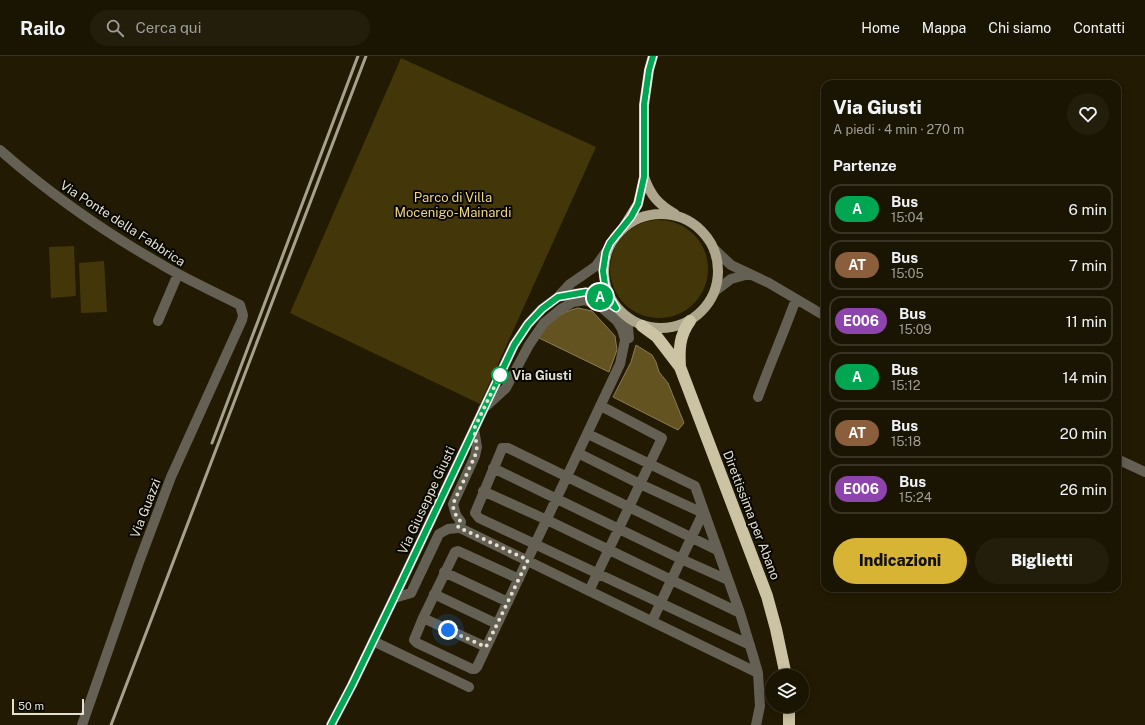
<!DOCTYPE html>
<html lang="it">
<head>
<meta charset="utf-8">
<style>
	:root { --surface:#1a1402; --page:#231d0c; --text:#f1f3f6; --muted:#9f9e99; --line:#383324; --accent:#d8b434 }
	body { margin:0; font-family:"Public Sans",sans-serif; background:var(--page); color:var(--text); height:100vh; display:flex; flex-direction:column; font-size:15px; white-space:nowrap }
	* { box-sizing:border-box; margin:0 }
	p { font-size:13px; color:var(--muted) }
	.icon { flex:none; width:22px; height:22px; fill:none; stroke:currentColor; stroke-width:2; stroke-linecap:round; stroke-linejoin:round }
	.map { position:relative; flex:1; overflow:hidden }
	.details { position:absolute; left:821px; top:24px; width:300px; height:512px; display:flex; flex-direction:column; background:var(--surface); border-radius:12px; box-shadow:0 2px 10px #0003,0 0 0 1px var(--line) }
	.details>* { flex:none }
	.badge { padding:0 8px; border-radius:13px; font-size:14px; line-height:26px }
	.buttons { position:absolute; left:765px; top:613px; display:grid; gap:8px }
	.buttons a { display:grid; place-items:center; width:44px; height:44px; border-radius:50%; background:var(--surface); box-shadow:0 2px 10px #0003,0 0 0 1px var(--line); font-size:20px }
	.scale { position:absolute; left:12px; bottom:10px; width:72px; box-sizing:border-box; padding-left:4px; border:2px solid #e4e0d0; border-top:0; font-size:11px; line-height:14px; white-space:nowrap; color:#e4e0d0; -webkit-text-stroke:3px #080601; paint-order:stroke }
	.you { position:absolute; width:20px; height:20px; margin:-10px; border:3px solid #fff; border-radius:50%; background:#1a73e8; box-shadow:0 0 0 6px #1a73e833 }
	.map>.badge { position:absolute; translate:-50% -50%; box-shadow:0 0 0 2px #fff }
	h2 { padding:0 12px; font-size:15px; line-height:36px }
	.round { display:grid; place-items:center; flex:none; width:42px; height:42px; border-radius:21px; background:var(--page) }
	.head { display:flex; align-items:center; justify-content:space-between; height:68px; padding:0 12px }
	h1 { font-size:19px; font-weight:800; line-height:30px }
	.action { display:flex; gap:8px; margin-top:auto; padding:8px 12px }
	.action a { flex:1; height:46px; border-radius:24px; background:var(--accent); color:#111; font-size:16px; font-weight:800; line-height:46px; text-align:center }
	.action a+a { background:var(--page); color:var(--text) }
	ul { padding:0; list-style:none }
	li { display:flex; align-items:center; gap:12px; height:50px; margin:0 8px 6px; padding:0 4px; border:2px solid var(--line); border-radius:12px }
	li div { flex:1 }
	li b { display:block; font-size:15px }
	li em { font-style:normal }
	li .badge { min-width:44px; font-weight:700; text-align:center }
	header { display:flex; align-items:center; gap:24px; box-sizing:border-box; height:56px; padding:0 20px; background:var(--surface); border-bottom:1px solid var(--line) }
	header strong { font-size:19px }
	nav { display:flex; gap:22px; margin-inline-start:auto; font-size:14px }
	.search { width:280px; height:36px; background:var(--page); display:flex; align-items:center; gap:10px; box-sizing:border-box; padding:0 14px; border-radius:22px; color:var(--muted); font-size:15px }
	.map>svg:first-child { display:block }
	.green { fill:#433709 }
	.water { fill:#625320; stroke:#897d55 }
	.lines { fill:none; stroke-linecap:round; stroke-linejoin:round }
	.minor { stroke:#646054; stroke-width:10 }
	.major { stroke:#aea68d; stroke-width:10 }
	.highway { stroke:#ccc2a4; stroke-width:12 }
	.rail { stroke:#a6a08e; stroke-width:3 }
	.line-casing { stroke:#fff; stroke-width:9 }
	.line { stroke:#00a651; stroke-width:6 }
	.walk { stroke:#e4e0d0; stroke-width:4; stroke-dasharray:0 7.2 }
	.stop-dot { fill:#fff; stroke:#00a651; stroke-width:2 }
	.labels { text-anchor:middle; stroke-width:4; stroke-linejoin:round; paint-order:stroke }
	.park-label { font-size:13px; fill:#eed586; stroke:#080601 }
	.street-label { font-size:13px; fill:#e4e0d0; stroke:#080601 }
	.stop-label { font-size:13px; font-weight:bold; fill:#e4e0d0; stroke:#080601; text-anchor:start }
</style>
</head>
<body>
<header>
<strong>Railo</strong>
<div class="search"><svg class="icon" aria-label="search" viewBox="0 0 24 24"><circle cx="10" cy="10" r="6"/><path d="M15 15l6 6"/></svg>Cerca qui</div>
<nav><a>Home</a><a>Mappa</a><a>Chi siamo</a><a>Contatti</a></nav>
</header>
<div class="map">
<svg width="1145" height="669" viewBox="0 0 1145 669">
	<rect width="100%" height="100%" fill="#221a02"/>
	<path class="green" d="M401,2l195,89 -116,257 -190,-91z
		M610 213a49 49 0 1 1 98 0a49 49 0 1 1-98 0Z
		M74,190l2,50 -25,2 -2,-51z
		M104,205l3,51 -26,1 -2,-50z"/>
	<path class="water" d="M578,252l14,3 23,25 2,14 -8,22 -72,-35c12,-14 23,-25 41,-29z
		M636,289l16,10 4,7 3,10 9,11 16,40 -6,7 -65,-33 18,-35z"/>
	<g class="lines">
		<path class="minor" d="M0,94c49,43 103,81 159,113 26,16 54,28 81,42l3,10 -1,5 -71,157 -32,85 -57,163
			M714,193l17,16 38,18 56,33
			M715,235l16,-12 18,-5
			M558,241c29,-7 34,-6 58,11
			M627,262l2,20
			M158,265l20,-47
			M758,341c12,-33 26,-65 38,-98
			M483,353l23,-21 23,-43 15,-22 17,-14 12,-7 12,-2 15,6 17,15 5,8 3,11 -5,24 -143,303 -2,2h-3l-55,-26 -3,-3 9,-22 32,-66 3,-1 61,28
			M588,378l107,52 45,127 14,46 4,14 2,33 -4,19
			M578,397l62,31 63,29 -51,108
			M1117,403l28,13
			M493,412l188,91 47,21
			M483,435l64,29 193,93
			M458,471l300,146
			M717,494l-209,-102h-6l-1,3 -26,62 4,5 271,127
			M444,516l64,30
			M589,535l73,-153 -61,-32
			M434,538l63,30
			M394,542l17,-5 28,-59 9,-5 10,-1 3,-6 -5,-7 -3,-11 22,-48 2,-9 -3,-18
			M423,562l63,29
			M373,585l96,46
			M331,669l21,-40 42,-87 120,-253 14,-21 14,-15 16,-12 12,-13 26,-18 10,-14"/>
		<path class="major" d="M644,121c7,19 14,27 31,37
			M604 215a57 57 0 1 1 114 0a57 57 0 1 1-114 0Z
			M625,169l13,-21 6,-27v-72l5,-35 4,-14"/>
		<path class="highway" d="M642,270l15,11 23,30 87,229 9,33 10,47
			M680,311c-1,-17 -1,-31 10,-46
			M789,650v19"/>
		<path class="rail" d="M212,387l146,-387
			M111,669l255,-669"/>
	</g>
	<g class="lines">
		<defs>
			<path id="line" d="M331,669l21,-40 42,-87 120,-253 14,-21 14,-15 16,-12 28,-5 15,6 15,10 -10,-17 -3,-20 3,-19 4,-9 21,-26 7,-13 6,-27v-72l5,-35 4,-14"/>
		</defs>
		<use href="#line" class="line-casing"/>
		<use href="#line" class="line"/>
		<path class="walk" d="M448,574l38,17 42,-87 -70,-33 3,-5c-5,-6 -8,-11 -8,-18l22,-48 2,-9 -3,-18 26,-54"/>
	</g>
	<circle class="stop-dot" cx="500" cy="319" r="8"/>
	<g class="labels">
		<g class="park-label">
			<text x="453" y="146">Parco di Villa<tspan x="453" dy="15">Mocenigo-Mainardi</tspan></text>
		</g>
		<g class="street-label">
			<text transform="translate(123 167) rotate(33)" y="5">Via Ponte della Fabbrica</text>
			<text transform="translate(426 444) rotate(-65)" y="5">Via Giuseppe Giusti</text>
			<text transform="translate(145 452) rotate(-69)" y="5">Via Guazzi</text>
			<text transform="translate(752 459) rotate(69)" y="5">Direttissima per Abano</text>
		</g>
		<g class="stop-label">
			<text x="512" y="324">Via Giusti</text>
		</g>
	</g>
</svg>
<div class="buttons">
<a><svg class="icon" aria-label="layers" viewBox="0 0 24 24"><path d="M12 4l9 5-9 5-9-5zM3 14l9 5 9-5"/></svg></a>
</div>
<div class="scale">50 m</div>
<div class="you" style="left:448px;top:574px"></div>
<b class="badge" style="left:600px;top:241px;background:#00a651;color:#fff">A</b>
<section class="details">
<div class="head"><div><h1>Via Giusti</h1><p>A piedi · 4 min · 270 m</p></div><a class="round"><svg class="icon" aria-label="heart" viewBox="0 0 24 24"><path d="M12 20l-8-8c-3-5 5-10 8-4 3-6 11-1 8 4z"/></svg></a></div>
<h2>Partenze</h2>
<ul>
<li><span class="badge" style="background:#00a651;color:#fff">A</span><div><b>Bus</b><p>15:04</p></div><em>6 min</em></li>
<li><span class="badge" style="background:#8b5e3c;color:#fff">AT</span><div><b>Bus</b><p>15:05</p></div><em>7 min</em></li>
<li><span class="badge" style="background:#8e44ad;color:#fff">E006</span><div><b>Bus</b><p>15:09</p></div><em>11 min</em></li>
<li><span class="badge" style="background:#00a651;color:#fff">A</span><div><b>Bus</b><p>15:12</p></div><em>14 min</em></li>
<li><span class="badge" style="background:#8b5e3c;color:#fff">AT</span><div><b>Bus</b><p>15:18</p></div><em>20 min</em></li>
<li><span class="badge" style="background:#8e44ad;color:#fff">E006</span><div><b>Bus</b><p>15:24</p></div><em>26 min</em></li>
</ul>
<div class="action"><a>Indicazioni</a><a>Biglietti</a></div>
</section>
</div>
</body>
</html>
